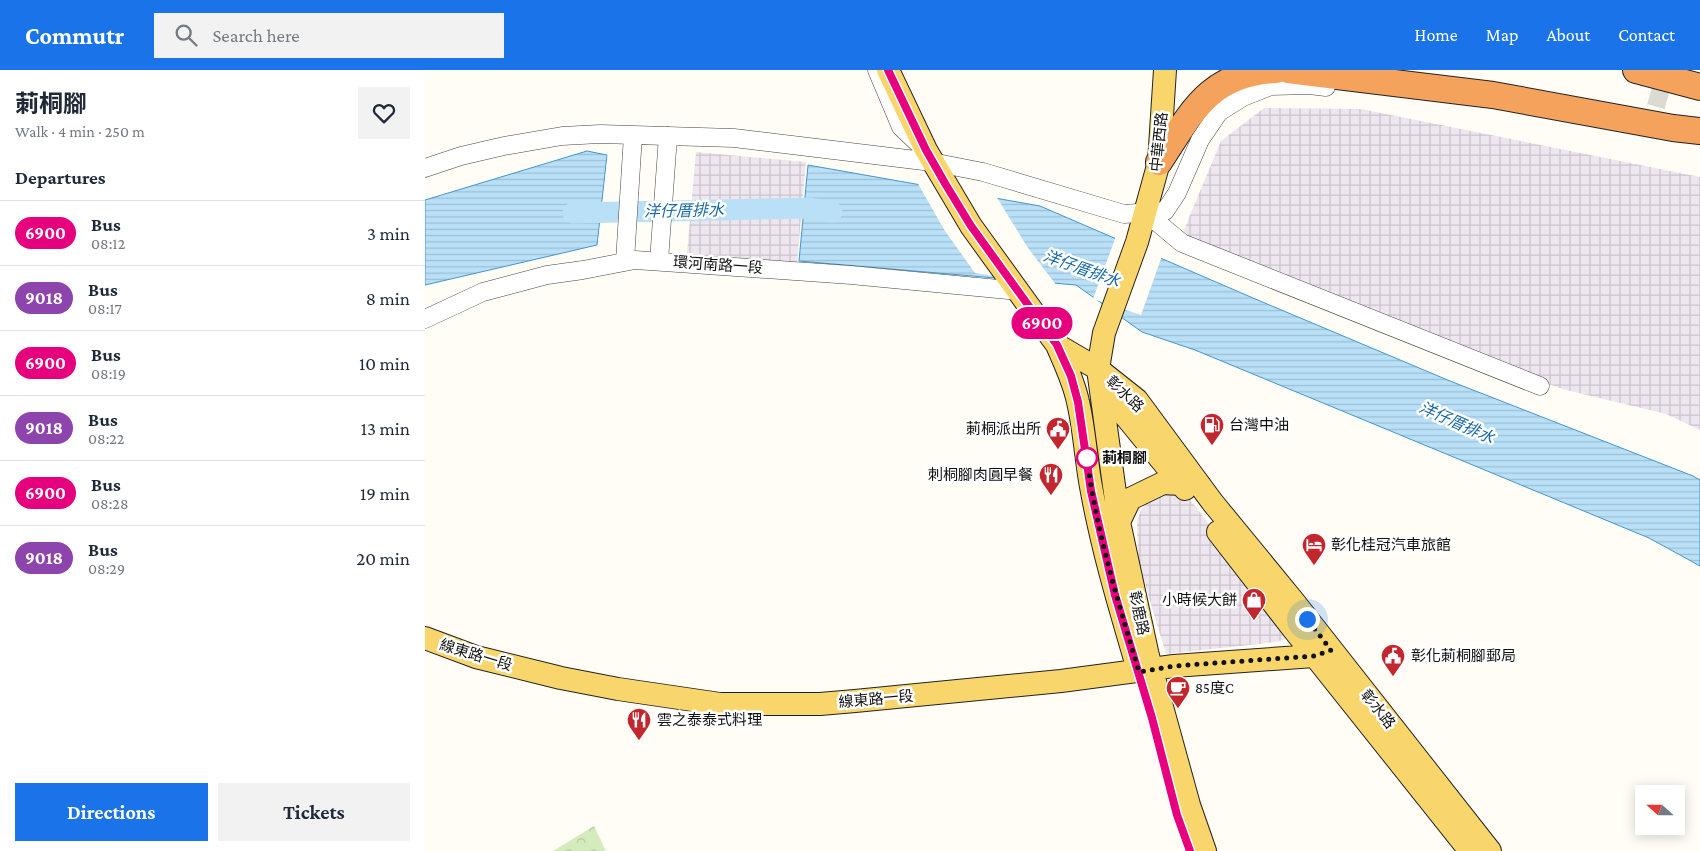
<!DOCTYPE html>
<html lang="en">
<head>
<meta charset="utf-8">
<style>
	:root { --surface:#fff; --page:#f2f2f3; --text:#1f2937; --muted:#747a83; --line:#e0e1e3; --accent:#1a73e8 }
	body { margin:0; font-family:"Crimson Pro","Noto Sans TC",serif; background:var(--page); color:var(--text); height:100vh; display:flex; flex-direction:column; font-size:19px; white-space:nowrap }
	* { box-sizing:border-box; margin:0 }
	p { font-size:16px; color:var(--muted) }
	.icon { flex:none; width:28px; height:28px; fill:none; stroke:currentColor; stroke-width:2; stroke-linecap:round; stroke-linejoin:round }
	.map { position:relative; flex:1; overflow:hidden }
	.drawer { display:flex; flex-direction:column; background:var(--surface); width:425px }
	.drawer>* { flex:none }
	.badge { padding:0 10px; border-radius:16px; font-size:18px; line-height:32px }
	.needle { width:32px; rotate:291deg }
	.buttons { position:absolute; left:1210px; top:715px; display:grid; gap:10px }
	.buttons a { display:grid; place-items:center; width:50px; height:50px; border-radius:0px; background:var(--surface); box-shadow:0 2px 12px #0003; font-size:25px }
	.you { position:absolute; width:25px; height:25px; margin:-12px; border:4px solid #fff; border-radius:50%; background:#1a73e8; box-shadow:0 0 0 8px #1a73e833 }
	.map>.badge { position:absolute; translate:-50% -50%; box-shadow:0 0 0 2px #fff }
	h2 { padding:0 15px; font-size:19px; line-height:45px }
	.round { display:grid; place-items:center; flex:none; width:52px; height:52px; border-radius:0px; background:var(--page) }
	.headline { display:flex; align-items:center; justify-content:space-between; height:85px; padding:0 15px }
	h1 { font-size:24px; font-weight:700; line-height:38px }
	.action { display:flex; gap:10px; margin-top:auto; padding:10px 15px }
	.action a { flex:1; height:58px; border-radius:0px; background:var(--accent); color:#fff; font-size:20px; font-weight:700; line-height:58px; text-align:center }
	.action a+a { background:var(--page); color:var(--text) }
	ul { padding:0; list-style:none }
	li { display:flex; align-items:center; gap:15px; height:65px; padding:0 15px; border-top:1px solid var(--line) }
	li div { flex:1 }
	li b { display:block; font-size:19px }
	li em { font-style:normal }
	li .badge { min-width:55px; font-weight:700; text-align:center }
	header { display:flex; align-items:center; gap:30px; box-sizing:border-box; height:70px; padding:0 25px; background:var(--accent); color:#fff }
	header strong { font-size:24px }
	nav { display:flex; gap:28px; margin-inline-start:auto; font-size:18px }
	.search { width:350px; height:45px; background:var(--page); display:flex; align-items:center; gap:12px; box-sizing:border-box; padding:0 18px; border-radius:0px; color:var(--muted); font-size:19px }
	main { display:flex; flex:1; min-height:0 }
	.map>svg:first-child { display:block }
	.industrial { fill:url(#industrial-grid) }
	.park { fill:url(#park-crowns) }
	.water { fill:url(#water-rules); stroke:#3f96cf }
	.pier { fill:#fffdf5 }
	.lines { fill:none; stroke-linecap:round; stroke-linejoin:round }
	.river { stroke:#b9e0f7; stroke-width:21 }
	.minor-tunnel { stroke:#dbdad3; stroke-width:18; stroke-dasharray:18 9; stroke-linecap:butt }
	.minor-casing { stroke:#444; stroke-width:19 }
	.major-casing { stroke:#222; stroke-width:24 }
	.highway-casing { stroke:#222; stroke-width:28 }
	.minor { stroke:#fff; stroke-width:18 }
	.major { stroke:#f9d66b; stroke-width:22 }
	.highway { stroke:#f5a25d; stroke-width:26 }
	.line-casing { stroke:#fff; stroke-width:11 }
	.line { stroke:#e6007e; stroke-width:8 }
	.walk { stroke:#111; stroke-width:5; stroke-dasharray:0 9 }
	.stop-dot { fill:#fff; stroke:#e6007e; stroke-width:2.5 }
	.labels { text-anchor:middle; stroke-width:5; stroke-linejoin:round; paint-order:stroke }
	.street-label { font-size:15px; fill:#111; stroke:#fff }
	.poi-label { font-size:15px; fill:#111; stroke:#fff; text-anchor:start }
	.stop-label { font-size:15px; font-weight:bold; fill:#111; stroke:#fff; text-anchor:start }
	.water-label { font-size:16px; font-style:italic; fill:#1768a6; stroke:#fff }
</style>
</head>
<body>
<header>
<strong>Commutr</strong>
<div class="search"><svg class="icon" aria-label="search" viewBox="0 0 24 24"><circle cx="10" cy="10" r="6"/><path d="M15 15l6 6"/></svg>Search here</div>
<nav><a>Home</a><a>Map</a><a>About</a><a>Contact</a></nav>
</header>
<main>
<section class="drawer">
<div class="headline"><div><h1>莿桐腳</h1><p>Walk · 4 min · 250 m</p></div><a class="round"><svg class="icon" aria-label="heart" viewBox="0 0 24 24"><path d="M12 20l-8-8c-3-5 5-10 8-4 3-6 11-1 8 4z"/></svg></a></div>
<h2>Departures</h2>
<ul>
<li><span class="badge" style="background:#e6007e;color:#fff">6900</span><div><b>Bus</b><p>08:12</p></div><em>3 min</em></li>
<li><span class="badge" style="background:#8e44ad;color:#fff">9018</span><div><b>Bus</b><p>08:17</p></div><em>8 min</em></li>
<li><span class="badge" style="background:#e6007e;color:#fff">6900</span><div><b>Bus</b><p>08:19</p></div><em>10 min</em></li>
<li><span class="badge" style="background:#8e44ad;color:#fff">9018</span><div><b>Bus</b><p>08:22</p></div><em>13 min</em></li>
<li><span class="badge" style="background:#e6007e;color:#fff">6900</span><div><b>Bus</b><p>08:28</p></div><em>19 min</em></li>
<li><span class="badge" style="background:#8e44ad;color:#fff">9018</span><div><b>Bus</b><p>08:29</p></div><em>20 min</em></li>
</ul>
<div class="action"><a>Directions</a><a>Tickets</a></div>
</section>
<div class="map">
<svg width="1275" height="781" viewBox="0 0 1275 781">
	<defs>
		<pattern id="industrial-grid" width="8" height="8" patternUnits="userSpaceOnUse" patternTransform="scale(1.25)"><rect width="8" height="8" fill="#eee6ef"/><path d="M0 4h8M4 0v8" fill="none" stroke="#cbc4cc"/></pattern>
		<pattern id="park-crowns" width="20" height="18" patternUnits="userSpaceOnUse" patternTransform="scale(1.25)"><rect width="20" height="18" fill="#d5ebbd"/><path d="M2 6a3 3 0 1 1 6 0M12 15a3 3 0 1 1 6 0" fill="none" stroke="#b6c8a1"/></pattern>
		<pattern id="water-rules" width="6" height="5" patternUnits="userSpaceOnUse" patternTransform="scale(1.25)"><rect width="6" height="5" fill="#b9e0f7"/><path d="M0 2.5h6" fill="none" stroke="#9ebfd3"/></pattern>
	</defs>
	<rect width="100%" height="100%" fill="#fffdf5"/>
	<path class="industrial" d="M839,38l97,1 339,68v253l-34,-16 -100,-24 -51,-17 -326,-132 -6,-9 38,-91z
		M271,82l110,10 -9,101 -110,-10z
		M753,424l10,3 100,129 1,7 -3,6 -10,3 -110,12 -28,-93 -1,-40 4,-11 7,-8 16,-7z"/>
	<path class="park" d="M169,756l12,25h-53z"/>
	<path class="water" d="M162,81l20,4 -10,90 -172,40v-85z
		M383,95l232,41 220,95 190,80 243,95 7,4v86l-51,-28 -454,-188 -53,-18 -66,-47 -277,-24z"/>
	<path class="pier" d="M183,83l1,3 -9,89 -2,2z
		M492,112l79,14 32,52 29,38 -82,-13 -30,-42z
		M691,166l46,20 -21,59 -48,-16z"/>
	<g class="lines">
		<path class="river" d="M148,143l237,-5 22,4"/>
		<path class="minor-tunnel" d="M1222,62l5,-11 14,-51"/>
		<defs>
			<path id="minor" d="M452,0l24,57 20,19
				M0,98l36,-12 43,-10 58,-10 38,-2 134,4 198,24 51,10 141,42 41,-3 12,-18 23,-53 19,-28 24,-15 28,-11 38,-1 17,2
				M721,143l36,30 358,143
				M200,191l8,-126
				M234,191l9,-125
				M0,249l58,-27 64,-17 36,-5 52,-10 216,15 168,16"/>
			<path id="major" d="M463,0l38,80 45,76 86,119 41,24 39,31 76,103 82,100 195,248
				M740,0l-6,92 -22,80 -33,91 -6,36 21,153 29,134 41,149 16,46
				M632,275c8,19 17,37 21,57 7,30 8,61 14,90 11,60 28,116 45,174
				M680,311l17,31 63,77
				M694,452l11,-23 33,-16 18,1
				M793,462l76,98 176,221
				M0,568l51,19 85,21 57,11 102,15h100l35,-3 206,-20 113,-15 140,-10 17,-6"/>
			<path id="highway" d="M863,0l205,25 180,33 27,3
				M1211,0l64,17
				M734,92c33,-50 50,-89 117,-92"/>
		</defs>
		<use href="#minor" class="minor-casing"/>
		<use href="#major" class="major-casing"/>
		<use href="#highway" class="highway-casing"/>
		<use href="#minor" class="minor"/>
		<use href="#major" class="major"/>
		<use href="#highway" class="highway"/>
	</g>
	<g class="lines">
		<defs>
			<path id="line" d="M463,0l38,80 20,35 25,41 86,119 14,31 7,26 13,89 24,104 37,123 25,97 13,36"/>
		</defs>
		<use href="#line" class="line-casing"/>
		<use href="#line" class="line"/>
		<path class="walk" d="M662,388c9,73 31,143 52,214l35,-6 140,-10 17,-6 -24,-31"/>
	</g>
	<defs>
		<symbol id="fuel-pin" viewBox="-11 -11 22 30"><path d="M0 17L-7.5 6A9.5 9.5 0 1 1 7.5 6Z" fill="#c4262e" stroke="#fff"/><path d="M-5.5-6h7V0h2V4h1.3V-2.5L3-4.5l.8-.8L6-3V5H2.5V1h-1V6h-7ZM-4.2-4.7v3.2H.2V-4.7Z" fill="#fff"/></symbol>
		<symbol id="civic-pin" viewBox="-11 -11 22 30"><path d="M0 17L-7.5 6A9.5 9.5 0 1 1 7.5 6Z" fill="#c4262e" stroke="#fff"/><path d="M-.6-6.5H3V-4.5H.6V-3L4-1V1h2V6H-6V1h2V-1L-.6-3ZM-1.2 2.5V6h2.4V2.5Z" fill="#fff"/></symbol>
		<symbol id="restaurant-pin" viewBox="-11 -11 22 30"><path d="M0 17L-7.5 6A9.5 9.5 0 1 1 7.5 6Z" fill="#c4262e" stroke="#fff"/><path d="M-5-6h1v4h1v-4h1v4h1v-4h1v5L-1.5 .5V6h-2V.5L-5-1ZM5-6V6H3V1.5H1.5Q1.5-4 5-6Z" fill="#fff"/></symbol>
		<symbol id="hotel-pin" viewBox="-11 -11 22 30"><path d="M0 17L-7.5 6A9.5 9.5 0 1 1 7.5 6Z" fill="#c4262e" stroke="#fff"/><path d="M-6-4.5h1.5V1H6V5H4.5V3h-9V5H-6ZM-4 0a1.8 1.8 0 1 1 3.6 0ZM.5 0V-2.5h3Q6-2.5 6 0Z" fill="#fff"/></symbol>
		<symbol id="shop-pin" viewBox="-11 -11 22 30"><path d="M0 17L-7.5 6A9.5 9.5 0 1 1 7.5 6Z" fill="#c4262e" stroke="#fff"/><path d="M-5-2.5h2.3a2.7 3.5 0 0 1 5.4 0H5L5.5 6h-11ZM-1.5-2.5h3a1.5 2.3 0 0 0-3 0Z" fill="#fff"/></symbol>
		<symbol id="cafe-pin" viewBox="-11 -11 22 30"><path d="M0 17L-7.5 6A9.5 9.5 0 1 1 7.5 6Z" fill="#c4262e" stroke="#fff"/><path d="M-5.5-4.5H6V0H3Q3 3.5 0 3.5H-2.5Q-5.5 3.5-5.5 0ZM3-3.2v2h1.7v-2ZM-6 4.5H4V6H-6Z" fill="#fff"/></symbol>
	</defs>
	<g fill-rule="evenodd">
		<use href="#fuel-pin" x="773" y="341" width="28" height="38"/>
		<use href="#civic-pin" x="619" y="345" width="28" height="38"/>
		<use href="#restaurant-pin" x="612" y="391" width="28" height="38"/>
		<use href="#hotel-pin" x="875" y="461" width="28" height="38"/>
		<use href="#shop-pin" x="815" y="516" width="28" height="38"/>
		<use href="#civic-pin" x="954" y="572" width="28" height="38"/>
		<use href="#cafe-pin" x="739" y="604" width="28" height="38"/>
		<use href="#restaurant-pin" x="200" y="636" width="28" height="38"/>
	</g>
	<circle class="stop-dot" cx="662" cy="388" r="10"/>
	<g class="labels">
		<g class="street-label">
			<text transform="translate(734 72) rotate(-84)" y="5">中華西路</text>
			<text transform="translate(293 195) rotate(4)" y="5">環河南路一段</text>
			<text transform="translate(700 324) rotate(43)" y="5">彰水路</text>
			<text transform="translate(714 543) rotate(78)" y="5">彰鹿路</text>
			<text transform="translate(51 585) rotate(17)" y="5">線東路一段</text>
			<text transform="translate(451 629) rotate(-5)" y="5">線東路一段</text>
			<text transform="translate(953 639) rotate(51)" y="5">彰水路</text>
		</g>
		<g class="poi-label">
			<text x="804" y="360">台灣中油</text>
			<text x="616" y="364" text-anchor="end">莿桐派出所</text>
			<text x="608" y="410" text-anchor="end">刺桐腳肉圓早餐</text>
			<text x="906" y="480">彰化桂冠汽車旅館</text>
			<text x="812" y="535" text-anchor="end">小時候大餅</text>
			<text x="986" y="591">彰化莿桐腳郵局</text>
			<text x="770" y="623">85度C</text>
			<text x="232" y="655">雲之泰泰式料理</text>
		</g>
		<g class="stop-label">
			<text x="677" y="393">莿桐腳</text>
		</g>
		<g class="water-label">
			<text transform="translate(259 140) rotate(-1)" y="6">洋仔厝排水</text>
			<text transform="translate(657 198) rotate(20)" y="6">洋仔厝排水</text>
			<text transform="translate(1032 352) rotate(24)" y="6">洋仔厝排水</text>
		</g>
	</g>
</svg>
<div class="buttons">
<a><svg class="needle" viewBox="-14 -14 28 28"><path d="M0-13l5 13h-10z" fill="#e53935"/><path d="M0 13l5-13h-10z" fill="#747a83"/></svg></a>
</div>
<div class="you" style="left:882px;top:549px"></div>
<b class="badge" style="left:617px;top:253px;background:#e6007e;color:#fff">6900</b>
</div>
</main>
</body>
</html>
